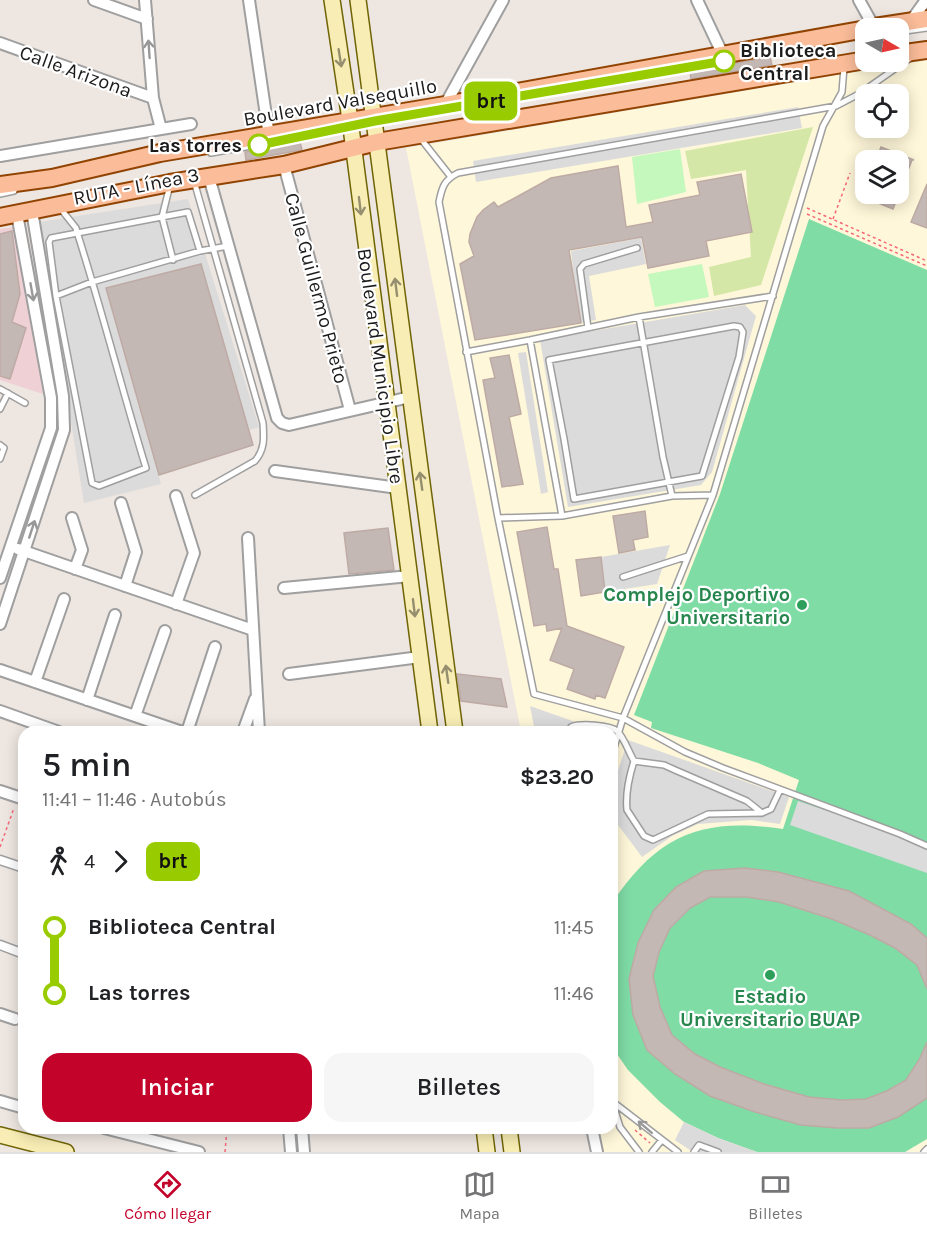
<!DOCTYPE html>
<html lang="es">
<head>
<meta charset="utf-8">
<style>
	:root { --surface:#fff; --page:#f6f6f6; --text:#202124; --muted:#757577; --line:#e0e0e0; --accent:#c4032b }
	body { margin:0; font-family:Karla,sans-serif; background:var(--page); color:var(--text); height:100vh; display:flex; flex-direction:column; font-size:22px; white-space:nowrap }
	* { box-sizing:border-box; margin:0 }
	p { font-size:20px; color:var(--muted) }
	.icon { flex:none; width:33px; height:33px; fill:none; stroke:currentColor; stroke-width:2; stroke-linecap:round; stroke-linejoin:round }
	.map { position:relative; flex:1; overflow:hidden }
	.panel { position:absolute; left:18px; top:726px; width:600px; height:408px; display:flex; flex-direction:column; background:var(--surface); border-radius:18px; box-shadow:0 3px 15px #0003 }
	.panel>* { flex:none }
	.badge { padding:0 12px; border-radius:9px; font-size:21px; line-height:39px }
	.needle { width:39px; rotate:99deg }
	.tools { position:absolute; left:855px; top:18px; display:grid; gap:12px }
	.tools a { display:grid; place-items:center; width:54px; height:54px; border-radius:12px; background:var(--surface); box-shadow:0 3px 15px #0003; font-size:30px }
	.map>.badge { position:absolute; translate:-50% -50%; box-shadow:0 0 0 3px #fff }
	.legs { display:flex; align-items:center; gap:9px; height:66px; padding:0 24px; font-size:20px }
	.legs p { margin-inline-start:auto }
	.overview { display:flex; align-items:center; justify-content:space-between; height:102px; padding:0 24px }
	h1 { font-size:33px; font-weight:600; line-height:45px }
	.action { display:flex; gap:12px; margin-top:auto; padding:12px 24px }
	.action a { flex:1; height:69px; border-radius:18px; background:var(--accent); color:#fff; font-size:24px; font-weight:600; line-height:69px; text-align:center }
	.action a+a { background:var(--page); color:var(--text) }
	ul { padding:0 24px; list-style:none }
	li { display:flex; align-items:center; gap:21px; height:66px; font-size:22px }
	li i { display:grid; place-items:center; width:9px; height:100%; margin:0 8px; background:currentColor }
	li i::after { content:''; width:15px; height:15px; margin:-8px; border:4px solid; border-radius:50%; background:var(--surface) }
	li p { margin-inline-start:auto }
	li:first-child i { background:linear-gradient(#0000 50%,currentColor 0) }
	li:last-child i { background:linear-gradient(currentColor 50%,#0000 0) }
	.tab-bar { display:flex; justify-content:space-around; align-items:center; height:84px; border-top:2px solid var(--line); background:var(--surface); font-size:16px; color:var(--muted) }
	.tab-bar a { display:grid; justify-items:center; gap:3px }
	.tab-bar .active { color:var(--accent) }
	.map>svg:first-child { display:block }
	.commercial { fill:#eed0d5 }
	.education { fill:#fef7d9; fill-rule:evenodd }
	.grass { fill:#d4e7a7 }
	.park { fill:#c4f8bd }
	.pitch { fill:#7fdca5 }
	.parking { fill:#dbdbdb }
	.building { fill:#c4b8b5; stroke:#beaaa4; stroke-width:1.5 }
	.lines { fill:none; stroke-linecap:round; stroke-linejoin:round }
	.service-casing { stroke:#9f9f9f; stroke-width:8 }
	.pedestrian-casing { stroke:#9f9f9f; stroke-width:11 }
	.minor-casing { stroke:#9f9f9f; stroke-width:14 }
	.secondary-casing { stroke:#6f6406; stroke-width:18 }
	.primary-casing { stroke:#914402; stroke-width:20 }
	.path { stroke:#f76877; stroke-width:1.5; stroke-dasharray:3 3; stroke-linecap:butt }
	.service { stroke:#fff; stroke-width:5 }
	.pedestrian { stroke:#fff; stroke-width:8 }
	.minor { stroke:#fff; stroke-width:10 }
	.secondary { stroke:#f8edb4; stroke-width:15 }
	.primary { stroke:#fabc99; stroke-width:16 }
	.oneway { stroke:#989898 }
	.oneway2 { stroke:#958e6f }
	.line-1-casing { stroke:#fff; stroke-width:14 }
	.line-1 { stroke:#9c0; stroke-width:9 }
	.stop-1-dot { fill:#fff; stroke:#9c0; stroke-width:3 }
	.leisure-dot { fill:#2e9e5b; stroke:#fff; stroke-width:2 }
	.labels { text-anchor:middle; stroke-width:4.5; stroke-linejoin:round; paint-order:stroke }
	.stop-label { font-size:20px; font-weight:bold; fill:#1b1b1b; stroke:#fff; text-anchor:start }
	.street-label { font-size:20px; fill:#1b1b1b; stroke:#fff }
	.leisure-label { font-size:20px; font-weight:bold; fill:#27864d; stroke:#fff; text-anchor:end }
</style>
</head>
<body>
<div class="map">
<svg width="927" height="1152" viewBox="0 0 927 1152">
	<rect width="100%" height="100%" fill="#ede6e1"/>
	<path class="commercial" d="M17,227l26,167 -43,-14v-151z"/>
	<path class="education" d="M927,60v1092h-325l-4,-24h14v-396h-91l-115,-584zM866,94h32v34h-32zM866,160h32v34h-32z"/>
	<path class="grass" d="M813,127l-52,158 -47,11 -5,-29 42,-10 -5,-87 -55,9 -6,-28z"/>
	<path class="park" d="M680,149l6,43 -49,12 -5,-47z
		M702,264l7,33 -54,10 -7,-33z"/>
	<path class="pitch" d="M809,219l118,51v869l-22,13h-148l-39,-14 -34,-16 -24,-20 -32,-32 -11,-16 -5,-8v-143c46,-69 91,-86 171,-74l16,-49 -41,-17 -107,-35 1,-6 -18,-7 86,-221z"/>
	<path class="parking" d="M798,107l4,21 -326,54 -3,-21z
		M188,199l71,228 -10,3 -48,-166 -95,24 55,196 -77,19 -45,-281z
		M641,238l5,26 -57,12 7,44 -17,3 -8,-72z
		M745,305l11,11 -44,156 -11,13 -133,22 -28,-167z
		M526,352l22,140 -7,2 -23,-141z
		M670,545l-13,39 -52,8 -4,-35z
		M530,706l74,26h-69z
		M628,740l161,57 -9,27 -29,-4 -53,4 -26,12 -30,21 -30,-40v-28z
		M798,801l129,43v29l-137,-48z
		M684,1122l34,16 39,14h-64l-18,-12z"/>
	<path class="building" d="M770,57l2,8 -81,14 -1,-8z
		M300,142l2,8 -56,10 -1,-8z
		M881,147l33,13h-2l-19,49 -37,-15h42v-34h-22z
		M618,166l8,61 27,-5 -4,-17 51,-10 -3,-13 44,-8 11,58 -46,9 3,15 -61,12 -6,-31 -73,13 12,73 -106,17 -15,-76 14,-8 -5,-14 1,-8 7,-17 6,-7 11,-8 4,5 53,-29z
		M927,184v44l-16,-6z
		M12,231l8,63 -8,28 14,6 -16,51 -10,-3v-142z
		M201,264l52,181 -94,30 -53,-187z
		M509,355l12,59 -12,3 14,67 -21,3 -19,-107 12,-2 -5,-20z
		M645,511l3,26 -15,3 2,10 -16,3 -6,-37z
		M547,527l7,42h4l9,57 57,21 -19,51 -9,-3 -1,4 -28,-10 7,-20 -24,-9 12,-32 -15,3 -1,-7 -12,2 -17,-94z
		M388,528l6,42 -45,4 -5,-41z
		M601,557l4,35 -24,4 -5,-36z
		M457,674l44,5 6,28 -46,-6z
		M745,868l33,4 71,19 62,33 16,14v51l-10,-24 -22,-17 -25,-13 -38,-16 -53,-17 -32,-5h-37l-20,11 -20,20 -11,24 -6,24 7,31 12,28 23,19 25,13 44,17 45,13 33,3 24,-1 21,-8 19,-11 13,-20 8,-18v56l-29,19 -29,11h-32l-36,-3 -46,-13 -45,-16 -35,-22 -28,-24 -14,-35 -4,-36 9,-36 16,-33 22,-23 28,-16z"/>
	<g class="lines">
		<defs>
			<path id="service" d="M898,32l29,-4
				M909,59l-50,35 -23,12 -378,67c-14,7 -16,14 -19,29l59,316 36,176 89,24 62,34 38,16 177,66 27,12
				M421,139l30,38
				M211,153l74,-13
				M194,181l69,242c1,15 2,26 -8,38l-60,34
				M170,185l-8,32 11,43
				M0,194l14,-3
				M60,208l16,20 1,4c25,78 45,158 69,236l-47,18 -7,-3 -36,-187 -7,-54 2,-4 137,-26 12,39
				M56,296l36,-14 108,-31 28,-5
				M639,317l24,140 9,39
				M734,326l6,1 3,5 -4,25 -37,119 -128,23 -10,-60 -15,-79z
				M588,328l-8,-59 4,-5 53,-16
				M530,340l32,176
				M466,352l64,-12 109,-23 134,-21
				M0,389l25,14
				M0,409l8,-16
				M0,445l4,3 -4,11
				M498,518l64,-2 110,-20 41,-1
				M623,577l65,-21
				M568,732l3,-5c9,-4 39,-2 46,4 7,6 12,22 17,30l30,4 11,5 72,31 15,12 -54,1 -55,26 -9,-4 -17,-26c-2,-17 2,-33 7,-49
				M612,754l11,-36 90,-223 110,-369 19,-34 2,-25
				M762,813l9,-4 9,-19
				M612,1101l8,26 19,25
				M613,1102l65,50
				M652,1152l9,-11
				M694,1152l5,-7 19,7
				M924,1152l3,-3"/>
			<path id="pedestrian" d="M0,860l24,8
				M0,945l24,9"/>
			<path id="minor" d="M94,0l53,19
				M145,0l8,98 8,31
				M249,0l20,136
				M697,0l26,55
				M859,0l15,27
				M911,21l15,-21
				M0,43l153,55
				M445,105l58,-105
				M0,156l191,-32
				M284,165l66,245
				M209,177l68,241 5,5 7,2 121,-28
				M275,471l123,17
				M176,496l18,57 -18,51
				M121,503l15,49 -11,34
				M72,518l10,32 -7,19
				M248,538l11,194
				M18,549l235,81
				M0,578l51,-150v-30l-34,-184
				M284,588l126,-12
				M0,624l64,-194 -1,-34 -31,-185
				M0,670l182,62
				M289,674l131,-17
				M35,682l29,-83
				M87,700l28,-85
				M0,711l59,21
				M135,716l30,-85
				M187,732l28,-85
				M243,732l12,-33
				M0,791l24,8
				M0,1014l15,5
				M0,1101l24,7
				M104,1128l95,24
				M289,1128l2,24
				M302,1128l2,24
				M592,1128l5,24"/>
			<path id="secondary" d="M332,0l18,120 80,612
				M358,0l97,732
				M484,1128l3,24
				M509,1128l3,24
				M0,1135l66,17"/>
			<path id="primary" d="M868,28l59,-9
				M898,54l29,-4
				M0,185l52,-7 108,-25 285,-48 421,-76
				M0,217l170,-34 114,-18 93,-23 489,-82"/>
		</defs>
		<use href="#service" class="service-casing"/>
		<use href="#pedestrian" class="pedestrian-casing"/>
		<use href="#minor" class="minor-casing"/>
		<use href="#secondary" class="secondary-casing"/>
		<use href="#primary" class="primary-casing"/>
		<path class="path" d="M807,208l120,53
			M807,214l120,52
			M833,219l17,-46
			M0,847l14,-39
			M635,1130l15,13
			M166,1134l1,-6
			M225,1152l2,-24"/>
		<use href="#service" class="service"/>
		<use href="#pedestrian" class="pedestrian"/>
		<use href="#minor" class="minor"/>
		<use href="#secondary" class="secondary"/>
		<use href="#primary" class="primary"/>
	</g>
	<defs><path id="oneway-shaft" d="M-6 0H5M1.5-3L5.5 0L1.5 3" fill="none" stroke-width="1.6" stroke-linecap="round" stroke-linejoin="round" transform="scale(1.5)"/></defs>
	<g class="oneway">
		<use href="#oneway-shaft" transform="translate(149 49) rotate(-94)"/>
		<use href="#oneway-shaft" transform="translate(32 292) rotate(80)"/>
		<use href="#oneway-shaft" transform="translate(32 529) rotate(-72)"/>
		<use href="#oneway-shaft" transform="translate(645 1127) rotate(-139)"/>
	</g>
	<g class="oneway2">
		<use href="#oneway-shaft" transform="translate(340 58) rotate(81)"/>
		<use href="#oneway-shaft" transform="translate(360 206) rotate(83)"/>
		<use href="#oneway-shaft" transform="translate(396 287) rotate(-97)"/>
		<use href="#oneway-shaft" transform="translate(421 481) rotate(-98)"/>
		<use href="#oneway-shaft" transform="translate(414 608) rotate(83)"/>
		<use href="#oneway-shaft" transform="translate(447 674) rotate(-98)"/>
	</g>
	<g class="lines">
		<defs>
			<path id="line-1" d="M259,145l116,-24 349,-60"/>
		</defs>
		<use href="#line-1" class="line-1-casing"/>
		<use href="#line-1" class="line-1"/>
	</g>
	<g class="stop-1-dot">
		<circle cx="724" cy="61" r="10"/>
		<circle cx="259" cy="145" r="10"/>
	</g>
	<g class="leisure-dot">
		<circle cx="802" cy="605" r="6"/>
		<circle cx="770" cy="975" r="6"/>
	</g>
	<g class="labels">
		<g class="stop-label">
			<text x="740" y="57">Biblioteca<tspan x="740" dy="23">Central</tspan></text>
			<text x="242" y="152" text-anchor="end">Las torres</text>
		</g>
		<g class="street-label">
			<text transform="translate(76 71) rotate(20)" y="7">Calle Arizona</text>
			<text transform="translate(340 102) rotate(-10)" y="7">Boulevard Valsequillo</text>
			<text transform="translate(136 186) rotate(-11)" y="7">RUTA - Línea 3</text>
			<text transform="translate(317 288) rotate(75)" y="7">Calle Guillermo Prieto</text>
			<text transform="translate(381 366) rotate(82)" y="7">Boulevard Municipio Libre</text>
		</g>
		<g class="leisure-label">
			<text x="790" y="601">Complejo Deportivo<tspan x="790" dy="23">Universitario</tspan></text>
			<text x="770" y="1003" text-anchor="middle">Estadio<tspan x="770" dy="23">Universitario BUAP</tspan></text>
		</g>
	</g>
</svg>
<div class="tools">
<a><svg class="needle" viewBox="-14 -14 28 28"><path d="M0-13l5 13h-10z" fill="#e53935"/><path d="M0 13l5-13h-10z" fill="#757577"/></svg></a>
<a><svg class="icon" aria-label="locate" viewBox="0 0 24 24"><circle cx="12" cy="12" r="6"/><path d="M12 2v4M12 18v4M2 12h4M18 12h4"/></svg></a>
<a><svg class="icon" aria-label="layers" viewBox="0 0 24 24"><path d="M12 4l9 5-9 5-9-5zM3 14l9 5 9-5"/></svg></a>
</div>
<b class="badge" style="left:491px;top:101px;background:#9c0;color:#111">brt</b>
<section class="panel">
<div class="overview"><div><h1>5 min</h1><p>11:41 – 11:46 · Autobús</p></div><b>$23.20</b></div>
<div class="legs"><svg class="icon" aria-label="walk" viewBox="0 0 24 24"><circle cx="13" cy="4" r="2"/><path d="M13 8l-2 6 4 7M11 14l-3 7M7 12l3-4h3l4 4"/></svg>4<svg class="icon" aria-label="forward" viewBox="0 0 24 24"><path d="M9 5l7 7-7 7"/></svg><b class="badge" style="background:#9c0;color:#111">brt</b></div>
<ul>
<li><i style="color:#9c0"></i><b>Biblioteca Central</b><p>11:45</p></li>
<li><i style="color:#9c0"></i><b>Las torres</b><p>11:46</p></li>
</ul>
<div class="action"><a>Iniciar</a><a>Billetes</a></div>
</section>
</div>
<nav class="tab-bar">
<a class="active"><svg class="icon" aria-label="directions" viewBox="0 0 24 24"><path d="M12 3l9 9-9 9-9-9zM9 14v-3h6M13 9l2 2-2 2"/></svg>Cómo llegar</a>
<a><svg class="icon" aria-label="map" viewBox="0 0 24 24"><path d="M3 6l6-2 6 2 6-2v14l-6 2-6-2-6 2zM9 4v14M15 6v14"/></svg>Mapa</a>
<a><svg class="icon" aria-label="tickets" viewBox="0 0 24 24"><path d="M3 7h18v10H3zM15 7v10"/></svg>Billetes</a>
</nav>
</body>
</html>
